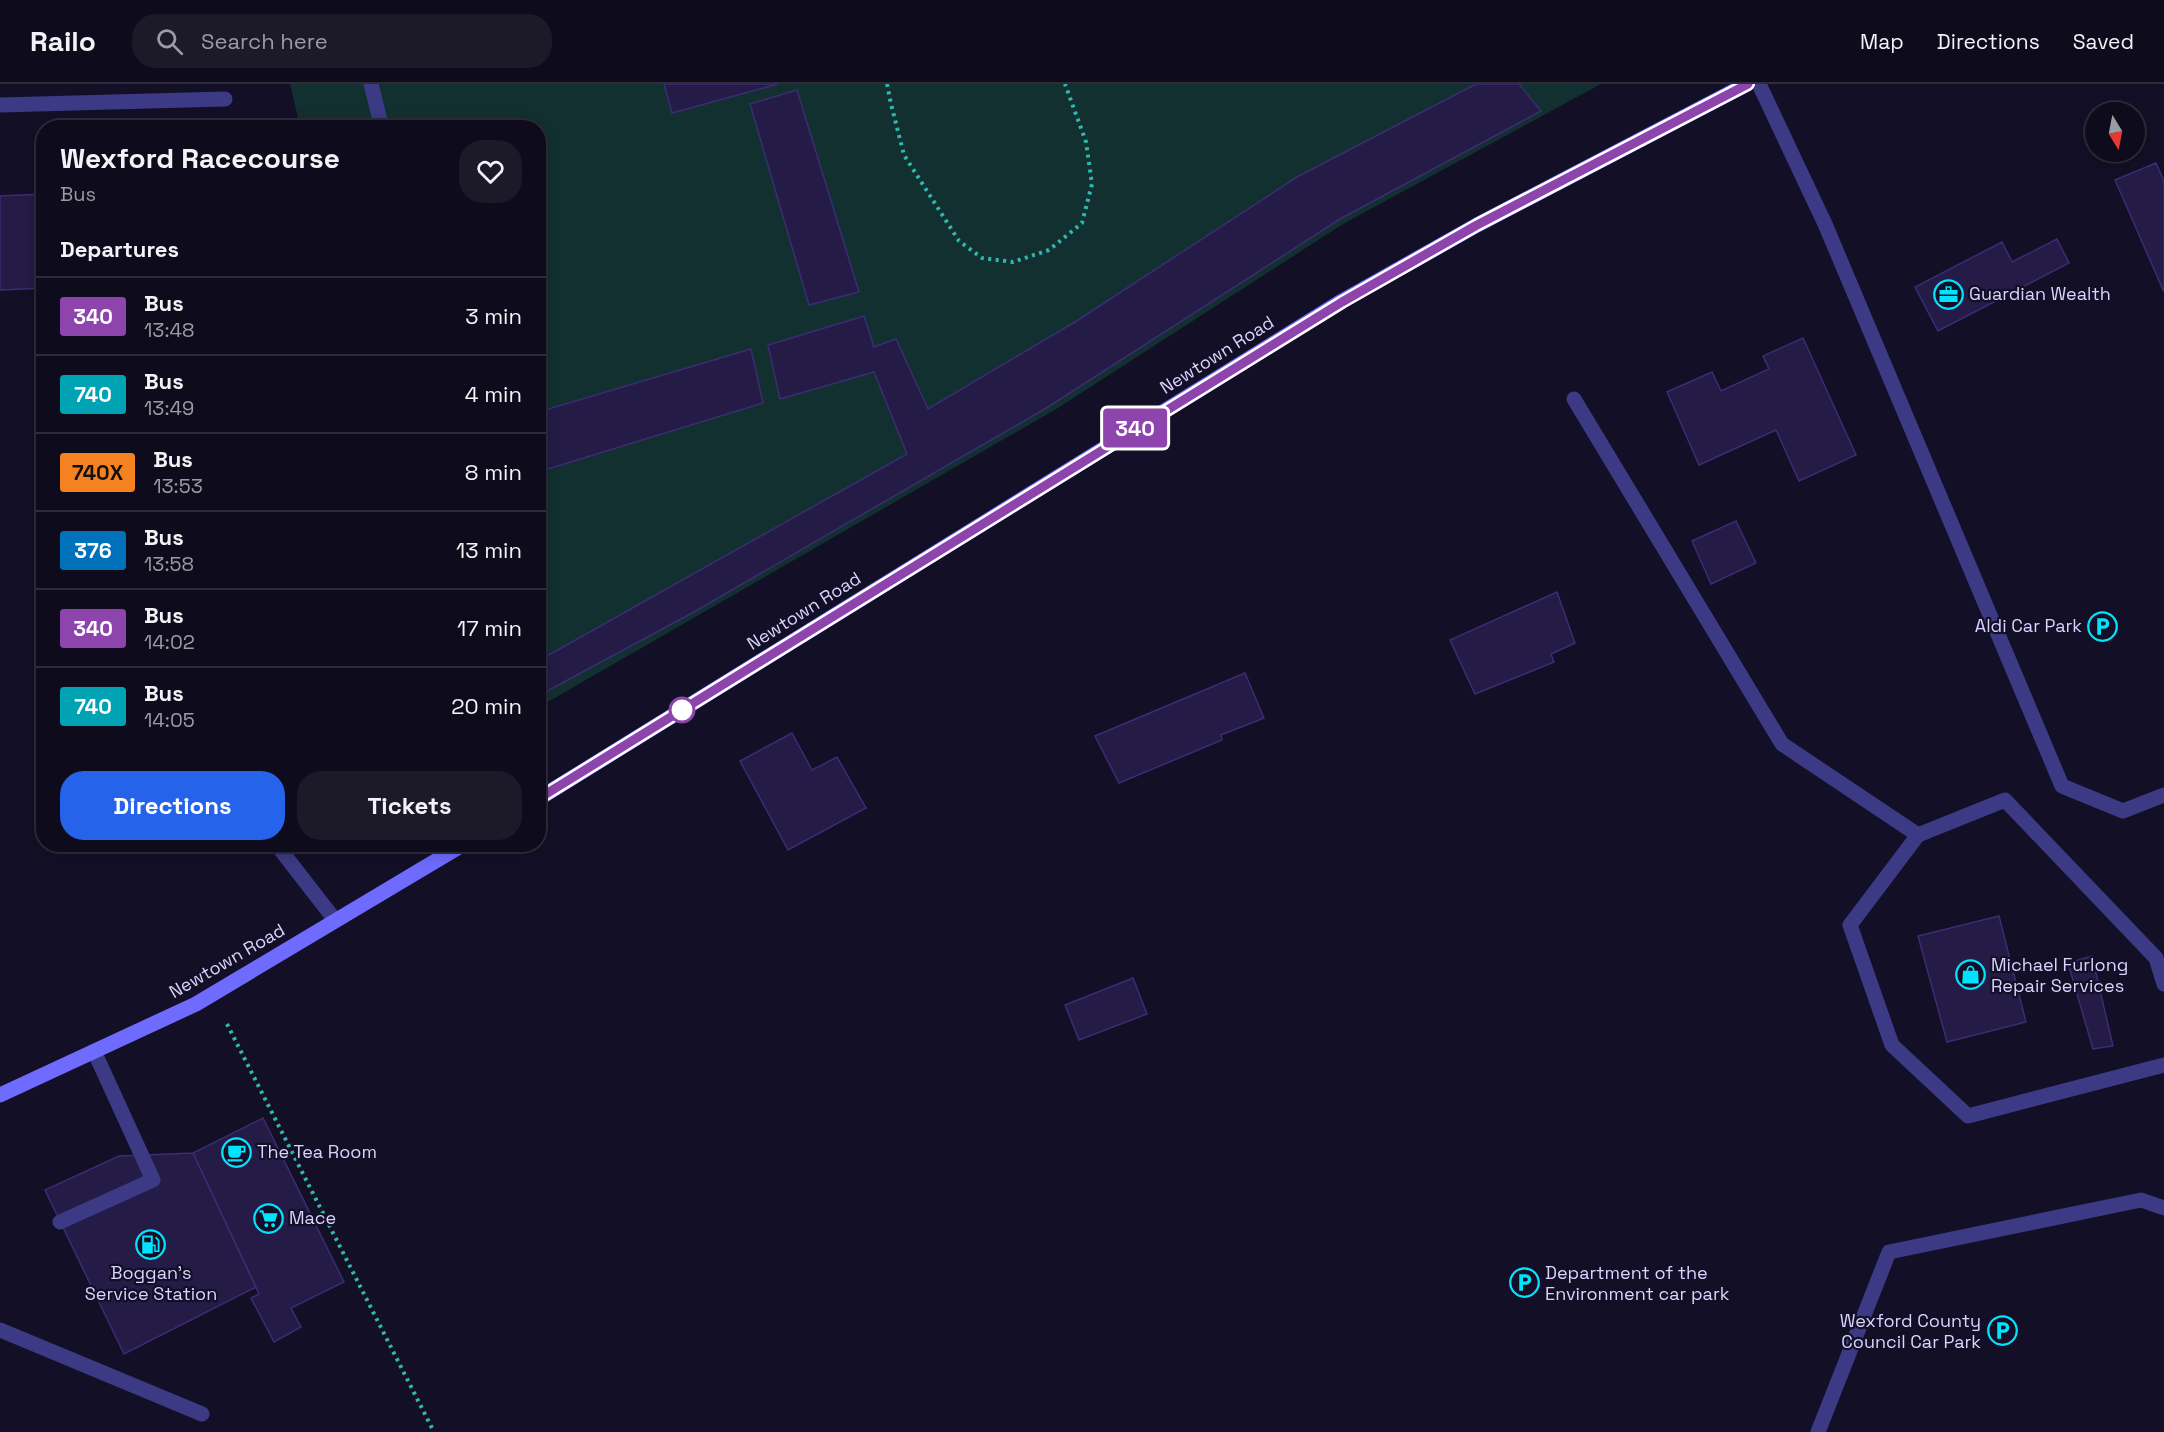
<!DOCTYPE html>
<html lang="en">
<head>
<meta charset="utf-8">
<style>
	:root { --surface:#0e0b1c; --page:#1c1929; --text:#f1f3f6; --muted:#9b9ba3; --line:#2e2b3b; --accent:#2563eb }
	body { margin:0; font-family:"Space Grotesk",sans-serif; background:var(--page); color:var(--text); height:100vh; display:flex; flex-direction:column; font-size:22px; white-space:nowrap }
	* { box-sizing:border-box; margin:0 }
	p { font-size:20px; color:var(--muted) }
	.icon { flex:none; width:33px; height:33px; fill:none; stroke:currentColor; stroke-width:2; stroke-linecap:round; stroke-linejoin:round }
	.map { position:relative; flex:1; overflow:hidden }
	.sheet { position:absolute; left:36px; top:36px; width:510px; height:732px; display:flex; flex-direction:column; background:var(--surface); border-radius:24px; box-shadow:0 3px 15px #0003,0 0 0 2px var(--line) }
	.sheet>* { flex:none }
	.badge { padding:0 12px; border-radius:4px; font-size:21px; line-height:39px }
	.needle { width:39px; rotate:170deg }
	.tools { position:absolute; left:2085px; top:18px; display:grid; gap:12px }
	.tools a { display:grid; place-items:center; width:60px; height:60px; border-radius:50%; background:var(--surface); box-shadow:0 3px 15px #0003,0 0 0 2px var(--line); font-size:30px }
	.map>.badge { position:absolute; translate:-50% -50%; box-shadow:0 0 0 3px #fff }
	h2 { padding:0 24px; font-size:22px; line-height:54px }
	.round { display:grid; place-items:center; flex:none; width:63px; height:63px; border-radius:24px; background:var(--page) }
	.head { display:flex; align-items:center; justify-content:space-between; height:102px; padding:0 24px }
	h1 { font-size:28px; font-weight:600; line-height:45px }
	.cta { display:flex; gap:12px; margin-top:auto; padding:12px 24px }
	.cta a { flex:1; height:69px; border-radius:24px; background:var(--accent); color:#fff; font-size:24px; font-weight:600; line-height:69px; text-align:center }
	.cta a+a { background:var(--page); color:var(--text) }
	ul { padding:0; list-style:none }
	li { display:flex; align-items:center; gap:18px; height:78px; padding:0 24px; border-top:2px solid var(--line) }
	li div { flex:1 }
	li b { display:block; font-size:22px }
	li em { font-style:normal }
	li .badge { min-width:66px; font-weight:700; text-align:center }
	header { display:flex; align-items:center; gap:36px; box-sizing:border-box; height:84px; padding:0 30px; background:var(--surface); border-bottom:2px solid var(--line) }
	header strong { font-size:28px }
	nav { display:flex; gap:33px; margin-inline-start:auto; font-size:21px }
	.search { width:420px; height:54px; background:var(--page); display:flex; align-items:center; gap:15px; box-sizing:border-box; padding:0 21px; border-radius:24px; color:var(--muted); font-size:22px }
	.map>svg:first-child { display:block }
	.green { fill:#12302f }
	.building { fill:#241b47; stroke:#3b2d73; stroke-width:1.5 }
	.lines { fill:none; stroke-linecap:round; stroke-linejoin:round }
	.path { stroke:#2fb8b0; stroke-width:4; stroke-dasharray:3 4.5; stroke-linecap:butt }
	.service { stroke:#3d3a85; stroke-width:15 }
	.minor { stroke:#3d3a85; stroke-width:15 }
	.secondary { stroke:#6f6bff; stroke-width:15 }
	.line-casing { stroke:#fff; stroke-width:14 }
	.line { stroke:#8e44ad; stroke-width:9 }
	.stop-dot { fill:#fff; stroke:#8e44ad; stroke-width:3 }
	.labels { text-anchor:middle; stroke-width:4.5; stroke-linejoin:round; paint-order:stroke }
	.poi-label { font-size:18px; fill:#d9d4ff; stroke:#130f26; text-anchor:start }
	.street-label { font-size:18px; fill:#d9d4ff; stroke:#130f26 }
</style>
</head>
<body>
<header>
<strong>Railo</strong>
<div class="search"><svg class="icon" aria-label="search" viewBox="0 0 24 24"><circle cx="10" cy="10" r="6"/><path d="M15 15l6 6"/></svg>Search here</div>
<nav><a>Map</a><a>Directions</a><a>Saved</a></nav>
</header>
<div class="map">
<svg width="2164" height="1348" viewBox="0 0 2164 1348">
	<rect width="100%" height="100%" fill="#130f26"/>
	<path class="green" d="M290,0h1311l-258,140 -285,184 -519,299 -1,-579 -238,-1z"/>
	<path class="building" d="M664,0h114l-106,29z
		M1476,0h43l22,27 -201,108 -292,188 -356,206 -154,83v-35l369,-207 -33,-82 -94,27 -12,-54 96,-29 10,31 22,-8 32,70 147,-87 222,-145z
		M797,6l62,202 -50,13 -59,-201z
		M2156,79l8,18v111l-49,-112z
		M44,110v94l-44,2v-94z
		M2057,155l12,24 -131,68 -23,-44 87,-45 10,20z
		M1803,254l53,117 -57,26 -23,-51 -77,35 -32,-73 45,-20 9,19 48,-22 -6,-13z
		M751,265l12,54 -225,69v-60z
		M1736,437l20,42 -45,21 -19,-43z
		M1557,508l18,51 -24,11 3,8 -79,32 -25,-54z
		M1245,589l19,45 -43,17 1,5 -103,43 -24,-47z
		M792,649l20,37 25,-13 29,51 -78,42 -48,-89z
		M1999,832l27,106 -79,20 -29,-106z
		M2092,872l21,90 -20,3 -25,-86z
		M1133,894l14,36 -68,26 -14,-35z
		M263,1034l81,164 -53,26 10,19 -27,15 -23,-44 8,-4 -66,-141z
		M193,1069l63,134 -132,67 -79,-164 74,-34z"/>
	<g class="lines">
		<path class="path" d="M887,0l4,20 13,51 55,86 23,17 31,4 36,-12 33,-27 10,-39 -6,-42 -21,-58
			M227,940l207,408"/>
		<path class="service" d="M371,0l11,44
			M1759,0l66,140 237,562 61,25 41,-16
			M1574,315l208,345 136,91
			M276,760l59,76
			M2164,900l-8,-26 -151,-158 -87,35 -68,90 42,120 76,71 196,-51
			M60,1138l93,-42 -59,-129
			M0,1246l202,84
			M1818,1348l71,-180 252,-52 23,8"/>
		<path class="minor" d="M0,21l225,-6"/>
		<path class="secondary" d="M538,715l804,-498 135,-76 270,-141
			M0,1011l196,-91 268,-160"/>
	</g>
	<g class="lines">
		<defs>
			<path id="line" d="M538,715l804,-497 135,-77 271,-141"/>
		</defs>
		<use href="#line" class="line-casing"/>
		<use href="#line" class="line"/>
	</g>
	<defs>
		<symbol id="office-ring" viewBox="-11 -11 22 22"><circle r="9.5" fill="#130f26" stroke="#00e5ff" stroke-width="1.5"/><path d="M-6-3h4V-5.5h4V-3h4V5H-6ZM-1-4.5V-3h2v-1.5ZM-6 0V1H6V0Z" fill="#00e5ff"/></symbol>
		<symbol id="parking-ring" viewBox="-11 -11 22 22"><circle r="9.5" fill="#130f26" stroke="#00e5ff" stroke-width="1.5"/><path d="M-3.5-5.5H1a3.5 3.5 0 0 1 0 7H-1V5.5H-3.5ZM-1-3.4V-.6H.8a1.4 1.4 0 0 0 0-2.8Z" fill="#00e5ff"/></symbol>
		<symbol id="shop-ring" viewBox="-11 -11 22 22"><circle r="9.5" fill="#130f26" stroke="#00e5ff" stroke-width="1.5"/><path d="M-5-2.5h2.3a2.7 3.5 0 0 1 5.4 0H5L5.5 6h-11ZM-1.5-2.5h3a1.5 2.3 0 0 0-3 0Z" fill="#00e5ff"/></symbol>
		<symbol id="cafe-ring" viewBox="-11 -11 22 22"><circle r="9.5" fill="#130f26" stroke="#00e5ff" stroke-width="1.5"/><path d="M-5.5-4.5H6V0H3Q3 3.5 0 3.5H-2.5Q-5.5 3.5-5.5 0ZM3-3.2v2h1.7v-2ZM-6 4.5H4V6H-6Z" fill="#00e5ff"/></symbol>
		<symbol id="supermarket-ring" viewBox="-11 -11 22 22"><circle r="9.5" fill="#130f26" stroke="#00e5ff" stroke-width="1.5"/><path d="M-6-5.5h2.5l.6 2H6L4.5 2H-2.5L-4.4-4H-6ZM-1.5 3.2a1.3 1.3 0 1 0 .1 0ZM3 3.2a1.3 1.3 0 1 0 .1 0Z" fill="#00e5ff"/></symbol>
		<symbol id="fuel-ring" viewBox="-11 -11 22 22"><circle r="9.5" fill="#130f26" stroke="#00e5ff" stroke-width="1.5"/><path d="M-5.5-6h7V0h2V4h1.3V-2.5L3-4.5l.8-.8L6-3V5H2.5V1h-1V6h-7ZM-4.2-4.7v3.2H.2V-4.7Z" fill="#00e5ff"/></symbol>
	</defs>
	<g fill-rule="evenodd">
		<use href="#office-ring" x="1932" y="194" width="33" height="33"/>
		<use href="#parking-ring" x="2086" y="526" width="33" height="33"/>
		<use href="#shop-ring" x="1954" y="874" width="33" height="33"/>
		<use href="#cafe-ring" x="220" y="1052" width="33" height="33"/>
		<use href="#supermarket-ring" x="252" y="1118" width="33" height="33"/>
		<use href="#fuel-ring" x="134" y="1144" width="33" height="33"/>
		<use href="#parking-ring" x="1508" y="1182" width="33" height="33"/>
		<use href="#parking-ring" x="1986" y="1230" width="33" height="33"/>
	</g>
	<circle class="stop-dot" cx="682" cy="626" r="12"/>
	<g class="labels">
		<g class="poi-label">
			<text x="1969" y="216">Guardian Wealth</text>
			<text x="2082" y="548" text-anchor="end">Aldi Car Park</text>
			<text x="1991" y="887">Michael Furlong<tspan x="1991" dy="21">Repair Services</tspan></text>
			<text x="257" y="1074">The Tea Room</text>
			<text x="289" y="1140">Mace</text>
			<text x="151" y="1195" text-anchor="middle">Boggan's<tspan x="151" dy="21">Service Station</tspan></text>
			<text x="1545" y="1195">Department of the<tspan x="1545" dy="21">Environment car park</tspan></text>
			<text x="1981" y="1243" text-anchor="end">Wexford County<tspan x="1981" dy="21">Council Car Park</tspan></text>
		</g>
		<g class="street-label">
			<text transform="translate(1217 271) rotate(-32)" y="6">Newtown Road</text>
			<text transform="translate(804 527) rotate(-32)" y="6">Newtown Road</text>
			<text transform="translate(227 877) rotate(-30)" y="6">Newtown Road</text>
		</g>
	</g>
</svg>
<div class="tools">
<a><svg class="needle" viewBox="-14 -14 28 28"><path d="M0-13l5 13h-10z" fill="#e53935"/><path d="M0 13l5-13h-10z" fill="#9b9ba3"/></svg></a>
</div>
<b class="badge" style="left:1135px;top:344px;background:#8e44ad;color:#fff">340</b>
<section class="sheet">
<div class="head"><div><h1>Wexford Racecourse</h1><p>Bus</p></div><a class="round"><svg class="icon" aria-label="heart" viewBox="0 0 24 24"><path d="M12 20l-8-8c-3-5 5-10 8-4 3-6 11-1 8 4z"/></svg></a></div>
<h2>Departures</h2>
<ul>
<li><span class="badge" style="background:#8e44ad;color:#fff">340</span><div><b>Bus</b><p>13:48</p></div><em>3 min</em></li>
<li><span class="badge" style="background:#00a3b4;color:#fff">740</span><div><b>Bus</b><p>13:49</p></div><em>4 min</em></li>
<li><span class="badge" style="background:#f58220;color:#111">740X</span><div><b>Bus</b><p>13:53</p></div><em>8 min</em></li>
<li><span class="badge" style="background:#0072bc;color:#fff">376</span><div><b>Bus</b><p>13:58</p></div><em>13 min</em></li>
<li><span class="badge" style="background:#8e44ad;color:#fff">340</span><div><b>Bus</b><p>14:02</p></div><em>17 min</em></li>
<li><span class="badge" style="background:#00a3b4;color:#fff">740</span><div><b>Bus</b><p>14:05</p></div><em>20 min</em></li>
</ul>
<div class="cta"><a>Directions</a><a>Tickets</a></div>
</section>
</div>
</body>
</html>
